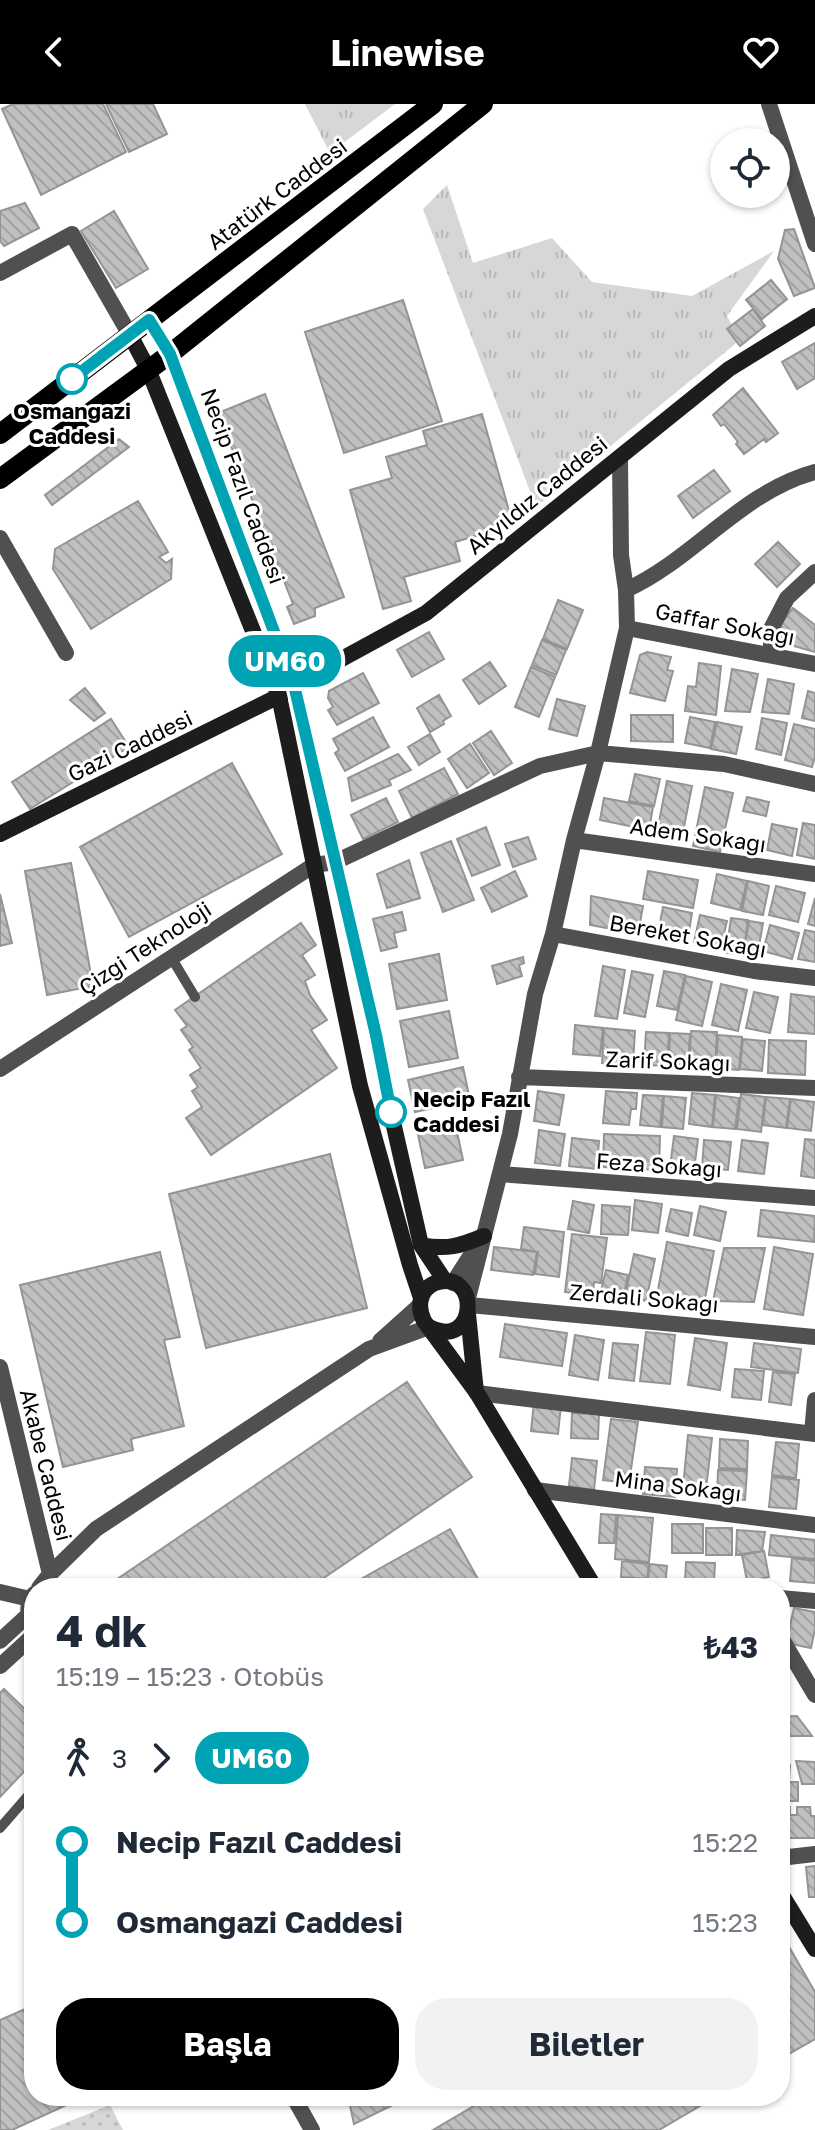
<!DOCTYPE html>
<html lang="tr">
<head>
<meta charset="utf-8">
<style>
	:root { --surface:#fff; --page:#f2f2f3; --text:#1f2937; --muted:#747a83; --accent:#000 }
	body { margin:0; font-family:"Golos Text",sans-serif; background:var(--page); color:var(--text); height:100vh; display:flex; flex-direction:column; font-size:30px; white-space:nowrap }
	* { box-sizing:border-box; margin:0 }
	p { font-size:26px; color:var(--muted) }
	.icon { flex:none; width:44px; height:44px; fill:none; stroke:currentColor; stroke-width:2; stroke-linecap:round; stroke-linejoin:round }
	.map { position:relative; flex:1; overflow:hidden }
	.details { position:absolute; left:24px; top:1474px; width:766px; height:528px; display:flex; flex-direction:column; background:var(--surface); border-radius:32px; box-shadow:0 2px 6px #0004 }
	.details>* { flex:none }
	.badge { padding:0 16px; border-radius:26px; font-size:28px; line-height:52px }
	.buttons { position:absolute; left:710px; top:24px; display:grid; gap:16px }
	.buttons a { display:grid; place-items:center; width:80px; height:80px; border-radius:50%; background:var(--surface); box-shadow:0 2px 6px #0004; font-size:40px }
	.map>.badge { position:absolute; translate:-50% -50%; box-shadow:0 0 0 4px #fff }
	.legs { display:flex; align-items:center; gap:12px; height:88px; padding:0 32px; font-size:26px }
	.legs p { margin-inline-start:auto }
	.summary { display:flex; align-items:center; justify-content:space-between; height:136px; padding:0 32px }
	h1 { font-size:44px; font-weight:700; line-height:60px }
	.cta { display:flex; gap:16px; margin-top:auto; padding:16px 32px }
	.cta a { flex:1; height:92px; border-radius:32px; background:var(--accent); color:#fff; font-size:32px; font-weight:700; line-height:92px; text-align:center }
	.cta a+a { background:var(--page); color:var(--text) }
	ul { padding:0 32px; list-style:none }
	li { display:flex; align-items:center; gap:28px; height:80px; font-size:30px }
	li i { display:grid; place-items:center; width:12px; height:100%; margin:0 10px; background:currentColor }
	li i::after { content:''; width:20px; height:20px; margin:-10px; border:6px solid; border-radius:50%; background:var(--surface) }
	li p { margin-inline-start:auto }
	li:first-child i { background:linear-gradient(#0000 50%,currentColor 0) }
	li:last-child i { background:linear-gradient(currentColor 50%,#0000 0) }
	header { display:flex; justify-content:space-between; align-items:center; height:104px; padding:0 32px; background:var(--accent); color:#fff; font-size:36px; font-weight:700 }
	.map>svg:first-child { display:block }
	.grass { fill:url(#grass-tufts) }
	.park { fill:url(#park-dots) }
	.building { fill:url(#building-back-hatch); stroke:#949494; stroke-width:2 }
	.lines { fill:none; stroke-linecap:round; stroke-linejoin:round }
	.lane { stroke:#505050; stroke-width:10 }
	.street { stroke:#505050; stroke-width:16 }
	.secondary { stroke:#1d1d1d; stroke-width:16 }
	.primary { stroke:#000; stroke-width:20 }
	.line-1-casing { stroke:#fff; stroke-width:18 }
	.line-1 { stroke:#00a3b4; stroke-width:12 }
	.stop-1-dot { fill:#fff; stroke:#00a3b4; stroke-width:4 }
	.labels { text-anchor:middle; stroke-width:6; stroke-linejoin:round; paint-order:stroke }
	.street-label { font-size:22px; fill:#000; stroke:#fff }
	.stop-label { font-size:22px; font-weight:bold; fill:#000; stroke:#fff }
</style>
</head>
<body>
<header><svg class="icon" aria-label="back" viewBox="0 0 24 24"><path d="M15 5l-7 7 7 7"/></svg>Linewise<svg class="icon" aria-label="heart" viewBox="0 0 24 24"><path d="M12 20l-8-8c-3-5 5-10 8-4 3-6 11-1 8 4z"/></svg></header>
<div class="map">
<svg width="815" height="2026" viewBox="0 0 815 2026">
	<defs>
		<pattern id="grass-tufts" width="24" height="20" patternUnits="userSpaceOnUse" patternTransform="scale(2)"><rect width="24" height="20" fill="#d7d7d7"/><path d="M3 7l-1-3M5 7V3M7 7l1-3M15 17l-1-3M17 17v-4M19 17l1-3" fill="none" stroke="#b7b7b7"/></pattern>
		<pattern id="park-dots" width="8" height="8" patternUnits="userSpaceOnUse" patternTransform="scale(2)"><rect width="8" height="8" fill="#d7d7d7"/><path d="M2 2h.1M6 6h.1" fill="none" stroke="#b7b7b7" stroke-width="1.8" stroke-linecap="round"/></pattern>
		<pattern id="building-back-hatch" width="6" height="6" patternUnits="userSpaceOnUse" patternTransform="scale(2)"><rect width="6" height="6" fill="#c0c0c0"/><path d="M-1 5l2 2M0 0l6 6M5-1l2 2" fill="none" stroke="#a3a3a3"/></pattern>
	</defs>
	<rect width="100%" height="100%" fill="#fff"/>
	<path class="grass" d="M305,0h90l-65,49z
		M447,81l26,78 79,-25 40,44 100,14 82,-45 -47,65 13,24 -204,167 -113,-298z"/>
	<path class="park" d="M110,2001l13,25h-75z"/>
	<path class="building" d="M13,0h90l23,48 -85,43 -39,-86z
		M106,0h47l14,30 -38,18z
		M25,99l14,25 -35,18 -4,-5v-30z
		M114,107l34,58 -32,19 -35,-57z
		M794,125l21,59 -21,8 -16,-37 7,-29z
		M771,176l16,19 -25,20 -16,-19z
		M403,196l39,121 -98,32 -39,-121z
		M753,205l12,17 -25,20 -13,-17z
		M815,239v35l-18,11 -15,-27z
		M743,284l35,45 -12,9 -2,-3 -20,15 -8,-10 2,-2 -14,-18 -3,2 -8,-11z
		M265,290l79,203 -29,11v8l-21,8 -7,-17 6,-3 -75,-191z
		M482,310l31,111 -58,17 5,19 -56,16 7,24 -28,8 -33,-119 42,-12 -6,-21 41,-12 -4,-14z
		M119,335l10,8 -77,58 -7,-10z
		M714,366l16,21 -37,27 -15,-22z
		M138,397l30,51 -9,5 7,6 6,-4 -1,20 -80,50 -38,-60 2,-20z
		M778,438l22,22 -23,23 -22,-23z
		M558,496l25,10 -16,39 -24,-10z
		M793,504l22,17v27l-32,-9 -2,-19z
		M429,528l15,27 -32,18 -15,-27z
		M542,536l24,10 -10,25 -24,-10z
		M647,548l24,5 -4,13 6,1 -8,30 -35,-8 10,-38z
		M490,558l16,24 -27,18 -16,-24z
		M699,559l22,3 -5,49 -31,-4 3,-25 8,1z
		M531,563l24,10 -16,40 -24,-10z
		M732,565l26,5 -8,38 -25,-1z
		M363,569l16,30 -42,22 -9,-15 5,-3 -5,-9 1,-7z
		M768,575l26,5 -5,30 -27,-2z
		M85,584l20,25 -11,8 -24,-21z
		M808,587l7,2v28l-13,-3z
		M439,591l12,21 -8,5 1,3 -14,8 -13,-24z
		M557,595l28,7 -8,30 -28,-7z
		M631,611h42v27l-42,-1z
		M373,613l16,30 -44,24 -10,-18 4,-3 -6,-11z
		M690,613l25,5 -5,26 -25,-5z
		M762,614l25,5 -6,32 -25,-6z
		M111,615l18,28 -99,62 -18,-27z
		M717,618l25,5 -6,27 -25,-5z
		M794,620l21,5v28l-3,10 -27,-7z
		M491,627l21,32 -18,12 -21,-32z
		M430,630l10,18 -21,13 -11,-18z
		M470,640l19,29 -22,15 -19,-29z
		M398,650l13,16 -22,10 2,5 -39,16 -4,-23z
		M232,659l50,91 -153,83 -49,-90z
		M444,664l14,26 -46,24 -13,-27z
		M635,670l25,5 -6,27 -25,-5z
		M667,677l25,5 -11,56 -25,-5z
		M705,683l28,6 -13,59 -27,-6z
		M747,693l22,5 -3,14 -23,-5z
		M386,694l12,24 -35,17 -12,-24z
		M604,694l49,9 -4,23 -49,-10z
		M803,719l12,2v34l-18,-4z
		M772,720l25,5 -5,27 -25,-6z
		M486,723l14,38 -28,11 -15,-37z
		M528,733l8,22 -23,8 -8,-23z
		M451,737l23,59 -31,12 -22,-59z
		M409,756l11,38 -33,10 -10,-34z
		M71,759l22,123 -46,9 -22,-124z
		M515,767l12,25 -35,16 -11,-24z
		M648,767l50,9 -5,28 -50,-9z
		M717,770l30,7 -7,29 -29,-7z
		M748,777l21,5 -6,29 -21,-4z
		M776,782l29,7 -7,29 -29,-7z
		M0,790l12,49 -12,3z
		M591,792l52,10 -5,28 -48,-9z
		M815,794v28l-7,-2z
		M663,803l29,6 -5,30 -30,-5z
		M402,808l4,18 -12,3 3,14 -16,4 -8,-32z
		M700,811l27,6 -7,28 -26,-7z
		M731,814l17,2 -5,35 -17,-2z
		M749,817l14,2 -6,35 -14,-3z
		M301,819l15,22 -14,10 13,20 -10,6 5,14 17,25 -16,10 26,38 -126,87 -25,-37 16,-11 -10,-16 6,-4 -8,-12 11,-7 -12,-18 4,-3 -12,-17 6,-4 -12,-16z
		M770,821l29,8 -7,26 -29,-8z
		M805,826l10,2v30l-17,-3z
		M439,850l8,46 -50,9 -8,-45z
		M523,853l1,6 -5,2 3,11 -25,8 -5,-18z
		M603,862l22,4 -8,49 -22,-3z
		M632,867l21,4 -8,42 -21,-4z
		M664,867l21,4 -8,35 -20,-4z
		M686,872l26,6 -10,44 -26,-6z
		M721,880l26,6 -9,41 -26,-6z
		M754,888l24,5 -8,36 -24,-5z
		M791,890l24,3v37l-27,-2z
		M449,907l9,47 -49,9 -9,-46z
		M575,921l28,3 -3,28 -27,-2z
		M604,924l31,3 -2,34 -31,-2z
		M691,927l26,1 -2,36 -26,-1z
		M646,928l23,1 -2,33 -23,-1z
		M670,929l20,1 -2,33 -19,-1z
		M718,931l24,2 -3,33 -23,-2z
		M743,935l22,2 -3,30 -22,-2z
		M769,936l37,1 -1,34 -37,-2z
		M463,963l7,33 -55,12 -7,-32z
		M538,987l26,4 -5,30 -25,-4z
		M606,987l31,2 -1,16h-5l-2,16 -26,-2z
		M692,989l23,2 -3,32 -23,-3z
		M741,990l24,3 -4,35 -24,-3z
		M643,991l20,1 -3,31 -20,-2z
		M716,991l23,3 -4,31 -22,-2z
		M664,992l22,2 -3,31 -21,-2z
		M766,993l24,2 -4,29 -23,-3z
		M791,995l23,3 -3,29 -24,-3z
		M455,1018l8,38 -38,8 -8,-38z
		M539,1026l26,4 -5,32 -25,-3z
		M604,1030l56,2 -1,34 -56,-3z
		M674,1032l24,3 -4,31 -24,-3z
		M572,1034l27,3 -2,28 -28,-3z
		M805,1035l10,1v38l-14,-2z
		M704,1036l27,2 -3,28 -26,-2z
		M742,1036l26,3 -4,31 -26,-3z
		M330,1050l37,154 -161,40 -37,-154z
		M635,1096l27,4 -4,29 -26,-3z
		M573,1097l21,4 -5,28 -21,-4z
		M602,1101l28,2 -2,28 -27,-1z
		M700,1102l26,6 -6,29 -26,-6z
		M671,1105l21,4 -4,23 -22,-5z
		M761,1106l54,6 -1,26 -56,-6z
		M524,1123l40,5 -5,45 -24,-3 3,-22 -17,-3z
		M572,1130l35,4 -6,45 -7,-1 -1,14 -28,-4z
		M667,1138l47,9 -10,53 -47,-9z
		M494,1143l43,5 -4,23 -42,-5z
		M774,1143l39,7 -10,61 -39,-6z
		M724,1144h41l-11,54 -41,-1z
		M160,1148l20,85 -16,3 20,86 -53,13 2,11 -70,17 -43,-182z
		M634,1150l21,5 -9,42 -21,-5z
		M606,1166l22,5 -6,28 -23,-4z
		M505,1220l62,9 -5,33 -62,-9z
		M646,1228l29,3 -5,49 -30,-3z
		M575,1231l29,5 -6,40 -29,-5z
		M695,1234l32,5 -7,47 -32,-5z
		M613,1239l25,2 -4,36 -25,-3z
		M754,1239l47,6 -3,24 -47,-6z
		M735,1265l29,2 -3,29 -29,-3z
		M773,1268l22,2 -4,31 -22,-3z
		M407,1278l65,95 -163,111h-205z
		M534,1298l27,3 -3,29 -27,-3z
		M572,1309l27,1 -1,25 -27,-1z
		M611,1315l27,3 -9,61 -26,-3z
		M688,1331l24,3 -6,51 -23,-2z
		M720,1335l28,2 -1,28 -28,-1z
		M776,1338l23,2 -3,34 -24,-3z
		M572,1354l25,3 -3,29 -25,-4z
		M645,1363l32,2 -2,28 -32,-3z
		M718,1366l29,1 -2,29 -28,-1z
		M772,1373l27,3 -3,29 -27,-2z
		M601,1410l15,1 -2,28h-15z
		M618,1411l35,3 -4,44 -34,-3z
		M672,1420h31v29h-31z
		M706,1424h26v27h-26z
		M450,1425l33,59h-138z
		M737,1426l28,2 -3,19 -26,4z
		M771,1431l44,5v19l-46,-4z
		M764,1447l5,26 -22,4 -5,-26z
		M792,1454l23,3v22l-25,-2z
		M622,1457l27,3 -2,15 -26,-2z
		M686,1458l29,1 -1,19 -29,-1z
		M650,1460l17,2 -2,22 -18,-2z
		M794,1504l21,4v17l-4,19 -25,-5z
		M4,1585l30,29v43l-34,36v-104z
		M797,1612l15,20h-32v-19z
		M796,1657l19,1v22h-13z
		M780,1661h10l-1,16h-9z
		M780,1678h18v19h-18z
		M780,1703h10v8h7v-8h13l1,9h4v22h-35z
		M815,1762v31h-6l-3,-30z
		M780,1827l35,61v47l-35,20z
		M34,1901v91h52l-74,34h-12v-110z
		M348,1992h63l-57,28z
		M491,1992h226l-58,34h-226z"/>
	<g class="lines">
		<path class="lane" d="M171,853l24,40
			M0,1724l34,-39"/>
		<path class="street" d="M769,0l46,140
			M0,169l72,-39 58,101
			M0,434l66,115
			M626,486c68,-31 115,-98 189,-118
			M627,524l188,36
			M771,551v-26l16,-31 28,-26
			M574,736l241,34
			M553,830l201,37 61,7
			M0,965l314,-204 21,-3 205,-96 58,-13 126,11 91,20
			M519,973l296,11
			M500,1070l315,24
			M453,1179l23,-36
			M468,1194l42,-164 25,-140 18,-60 21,-94 24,-87 29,-125 -1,-38 -5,-35 -1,-98
			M469,1201l346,32
			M380,1237l39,-35
			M0,1263l50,207
			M477,1289l338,41
			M812,1329l3,-33
			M535,1386l280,35
			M39,1484l11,-14 46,-45 273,-180 60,-22
			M0,1488l30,7
			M34,1490c-9,11 -6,23 0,34
			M780,1494l35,3
			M780,1532l35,59
			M0,1537l27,-25
			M0,1562l34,-31
			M780,1754l35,-4
			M293,1992l19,34"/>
		<path class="secondary" d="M149,216l21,34 124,331 82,350 12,65 33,145 24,36
			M130,231l18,34 131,327 81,390 50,179 11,33
			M0,730l279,-138 15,-11 132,-72 303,-244 86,-53
			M421,1141c26,5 39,1 63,-9
			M468,1210l8,78
			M429,1223c49,25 52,-60 6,-44 -16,7 -18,24 -11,38l53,72 118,195
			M780,1788l35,57"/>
		<path class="primary" d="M0,330l433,-330
			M0,375l170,-125 313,-250"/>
	</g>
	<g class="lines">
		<defs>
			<path id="line-1" d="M72,275l77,-59 21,34 124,331 82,350 15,77"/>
		</defs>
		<use href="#line-1" class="line-1-casing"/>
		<use href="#line-1" class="line-1"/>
	</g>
	<g class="stop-1-dot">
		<circle cx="72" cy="275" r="14"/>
		<circle cx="391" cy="1008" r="14"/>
	</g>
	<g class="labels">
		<g class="street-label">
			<text transform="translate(277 90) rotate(-37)" y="8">Atatürk Caddesi</text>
			<text transform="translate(243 382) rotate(70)" y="8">Necip Fazıl Caddesi</text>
			<text transform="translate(537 391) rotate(-39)" y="8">Akyıldız Caddesi</text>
			<text transform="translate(725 520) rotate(11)" y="8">Gaffar Sokağı</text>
			<text transform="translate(130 642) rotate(-26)" y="8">Gazi Caddesi</text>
			<text transform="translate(698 731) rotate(8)" y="8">Adem Sokağı</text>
			<text transform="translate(688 832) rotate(10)" y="8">Bereket Sokağı</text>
			<text transform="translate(145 844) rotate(-33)" y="8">Çizgi Teknoloji</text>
			<text transform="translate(668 957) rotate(2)" y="8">Zarif Sokağı</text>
			<text transform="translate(659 1061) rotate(4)" y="8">Feza Sokağı</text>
			<text transform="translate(644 1194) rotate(5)" y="8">Zerdali Sokağı</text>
			<text transform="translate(46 1361) rotate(76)" y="8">Akabe Caddesi</text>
			<text transform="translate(678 1382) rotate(7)" y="8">Mina Sokağı</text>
		</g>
		<g class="stop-label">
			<text x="72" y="315">Osmangazi<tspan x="72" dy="25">Caddesi</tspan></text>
			<text x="413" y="1003" text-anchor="start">Necip Fazıl<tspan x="413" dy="25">Caddesi</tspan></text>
		</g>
	</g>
</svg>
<div class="buttons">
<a><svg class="icon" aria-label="locate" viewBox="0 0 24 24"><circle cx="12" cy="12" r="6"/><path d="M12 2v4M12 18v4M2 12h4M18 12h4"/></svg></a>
</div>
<b class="badge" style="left:285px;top:557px;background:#00a3b4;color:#fff">UM60</b>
<section class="details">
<div class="summary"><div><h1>4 dk</h1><p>15:19 – 15:23 · Otobüs</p></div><b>₺43</b></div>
<div class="legs"><svg class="icon" aria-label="walk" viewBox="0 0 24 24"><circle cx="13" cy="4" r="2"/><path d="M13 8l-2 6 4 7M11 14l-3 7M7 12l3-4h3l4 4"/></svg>3<svg class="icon" aria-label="forward" viewBox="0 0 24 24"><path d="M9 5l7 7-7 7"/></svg><b class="badge" style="background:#00a3b4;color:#fff">UM60</b></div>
<ul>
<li><i style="color:#00a3b4"></i><b>Necip Fazıl Caddesi</b><p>15:22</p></li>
<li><i style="color:#00a3b4"></i><b>Osmangazi Caddesi</b><p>15:23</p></li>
</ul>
<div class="cta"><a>Başla</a><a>Biletler</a></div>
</section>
</div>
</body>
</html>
